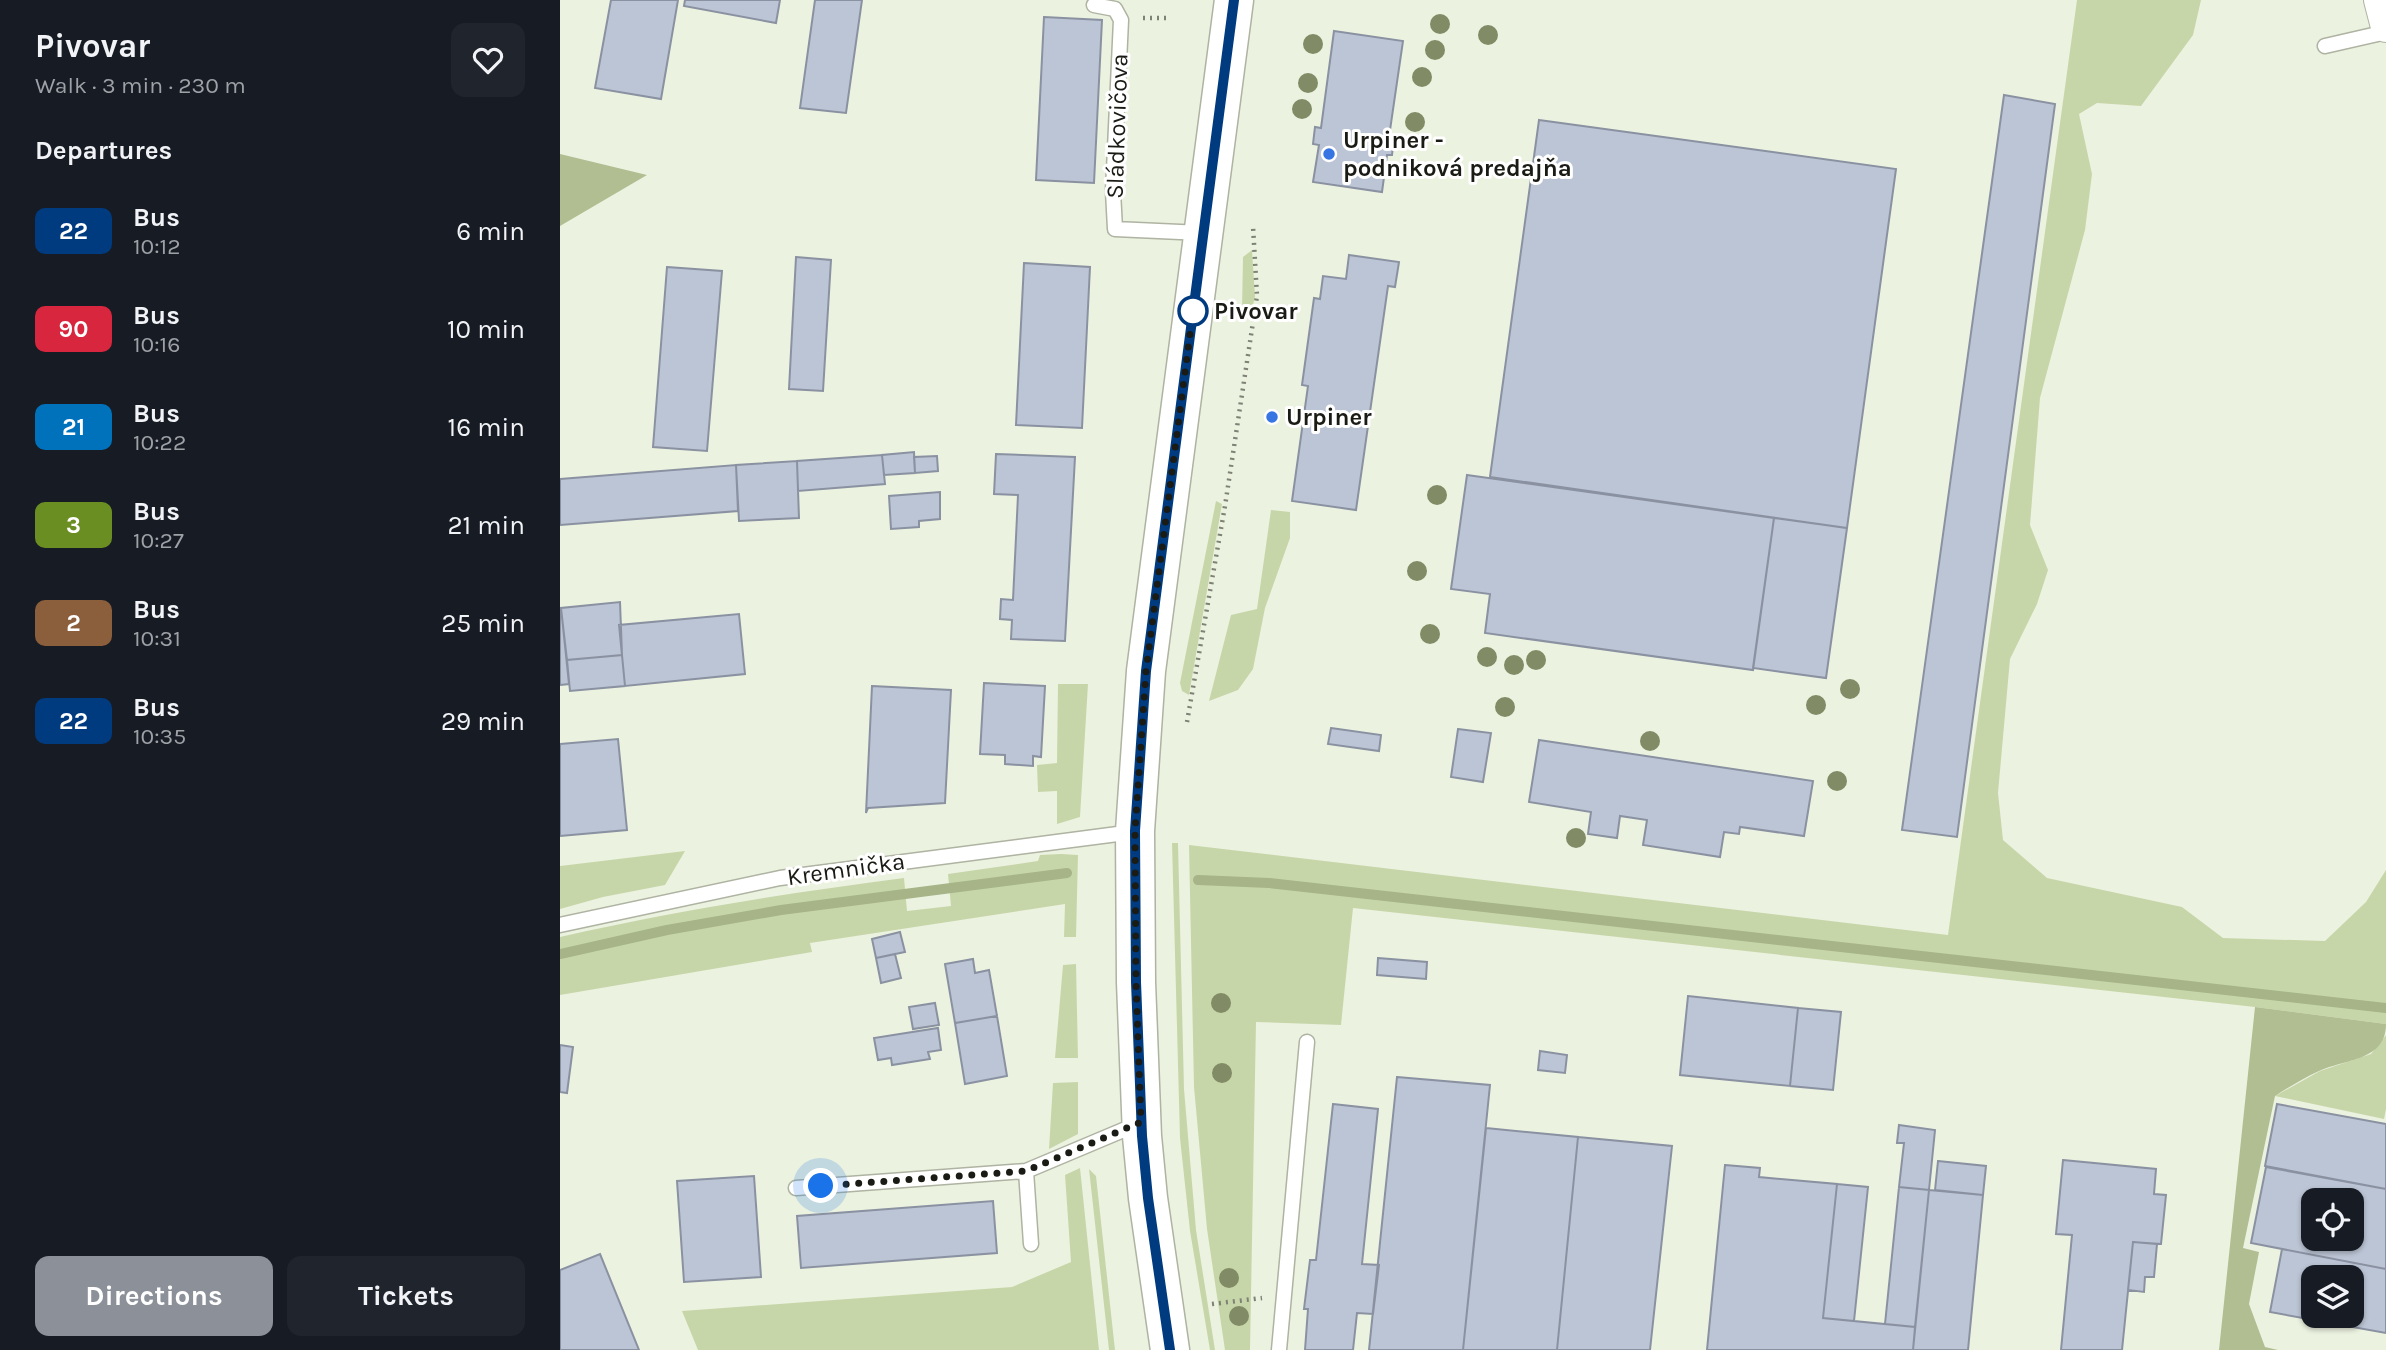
<!DOCTYPE html>
<html lang="en">
<head>
<meta charset="utf-8">
<style>
	:root { --surface:#171b24; --page:#20242c; --text:#f1f3f6; --muted:#9ea1a6; --accent:#8c9099 }
	body { margin:0; font-family:Karla,sans-serif; background:var(--page); color:var(--text); height:100vh; display:flex; flex-direction:column; font-size:26px; white-space:nowrap }
	* { box-sizing:border-box; margin:0 }
	p { font-size:23px; color:var(--muted) }
	.icon { flex:none; width:38px; height:38px; fill:none; stroke:currentColor; stroke-width:2; stroke-linecap:round; stroke-linejoin:round }
	.map { position:relative; flex:1; overflow:hidden }
	.details { display:flex; flex-direction:column; background:var(--surface); width:560px }
	.details>* { flex:none }
	.badge { padding:0 14px; border-radius:10px; font-size:24px; line-height:46px }
	.buttons { position:absolute; left:1741px; top:1188px; display:grid; gap:14px }
	.buttons a { display:grid; place-items:center; width:63px; height:63px; border-radius:14px; background:var(--surface); box-shadow:0 2px 5px #0004; font-size:35px }
	.you { position:absolute; width:35px; height:35px; margin:-18px; border:5px solid #fff; border-radius:50%; background:#1a73e8; box-shadow:0 0 0 10px #1a73e833 }
	.map>.badge { position:absolute; translate:-50% -50%; box-shadow:0 0 0 4px #fff }
	h2 { padding:0 35px; font-size:26px; line-height:63px }
	.round { display:grid; place-items:center; flex:none; width:74px; height:74px; border-radius:14px; background:var(--page) }
	.overview { display:flex; align-items:center; justify-content:space-between; height:119px; padding:0 35px }
	h1 { font-size:33px; font-weight:700; line-height:52px }
	.button { display:flex; gap:14px; margin-top:auto; padding:14px 35px }
	.button a { flex:1; height:80px; border-radius:14px; background:var(--accent); color:#fff; font-size:28px; font-weight:700; line-height:80px; text-align:center }
	.button a+a { background:var(--page); color:var(--text) }
	ul { padding:0; list-style:none }
	li { display:flex; align-items:center; gap:21px; height:98px; padding:0 35px }
	li div { flex:1 }
	li b { display:block; font-size:26px }
	li em { font-style:normal }
	li .badge { min-width:77px; font-weight:700; text-align:center }
	main { display:flex; flex:1; min-height:0 }
	.map>svg:first-child { display:block }
	.green { fill:#c7d6a9 }
	.forest { fill:#b0be92 }
	.lines { fill:none; stroke-linecap:round; stroke-linejoin:round }
	.stream { stroke:#a6b488; stroke-width:10 }
	.building { fill:#bcc5d5; stroke:#8a92a2; stroke-width:2; fill-rule:evenodd }
	.lane-casing { stroke:#aeb3a2; stroke-width:17 }
	.street-casing { stroke:#aeb3a2; stroke-width:32 }
	.secondary-casing { stroke:#aeb3a2; stroke-width:41 }
	.path { stroke:#7e8275; stroke-width:4.5; stroke-dasharray:2 5; stroke-linecap:butt }
	.lane { stroke:#fff; stroke-width:14 }
	.street { stroke:#fff; stroke-width:30 }
	.secondary { stroke:#fff; stroke-width:38 }
	.tree { fill:#818b65 }
	.line-casing { stroke:#fff; stroke-width:16 }
	.line { stroke:#003b80; stroke-width:10 }
	.walk { stroke:#191b14; stroke-width:7; stroke-dasharray:0 12.6 }
	.poi-dot { fill:#3775e3; stroke:#fff; stroke-width:2.5 }
	.stop-dot { fill:#fff; stroke:#003b80; stroke-width:3.5 }
	.labels { text-anchor:middle; stroke-width:6; stroke-linejoin:round; paint-order:stroke }
	.street-label { font-size:24px; fill:#191b14; stroke:#fff }
	.poi-label { font-size:24px; font-weight:bold; fill:#191b14; stroke:#fff; text-anchor:start }
	.stop-label { font-size:24px; font-weight:bold; fill:#191b14; stroke:#fff; text-anchor:start }
</style>
</head>
<body>
<main>
<section class="details">
<div class="overview"><div><h1>Pivovar</h1><p>Walk · 3 min · 230 m</p></div><a class="round"><svg class="icon" aria-label="heart" viewBox="0 0 24 24"><path d="M12 20l-8-8c-3-5 5-10 8-4 3-6 11-1 8 4z"/></svg></a></div>
<h2>Departures</h2>
<ul>
<li><span class="badge" style="background:#003b80;color:#fff">22</span><div><b>Bus</b><p>10:12</p></div><em>6 min</em></li>
<li><span class="badge" style="background:#d7263d;color:#fff">90</span><div><b>Bus</b><p>10:16</p></div><em>10 min</em></li>
<li><span class="badge" style="background:#0072bc;color:#fff">21</span><div><b>Bus</b><p>10:22</p></div><em>16 min</em></li>
<li><span class="badge" style="background:#6b8e23;color:#fff">3</span><div><b>Bus</b><p>10:27</p></div><em>21 min</em></li>
<li><span class="badge" style="background:#8b5e3c;color:#fff">2</span><div><b>Bus</b><p>10:31</p></div><em>25 min</em></li>
<li><span class="badge" style="background:#003b80;color:#fff">22</span><div><b>Bus</b><p>10:35</p></div><em>29 min</em></li>
</ul>
<div class="button"><a>Directions</a><a>Tickets</a></div>
</section>
<div class="map">
<svg width="1826" height="1350" viewBox="0 0 1826 1350">
	<rect width="100%" height="100%" fill="#ecf2e0"/>
	<path class="green" d="M1517,0h124l-8,35 -52,71 -44,-3 -18,11 13,60 -7,56 -45,168 -10,127 18,45 -11,34 -27,55 -12,134 5,47 44,38 135,29 41,31 102,3 41,-39 20,-32v154l-131,-17 -902,-99 -12,117 -85,-3 -6,328h-25l-18,-121 -13,-142 -5,-242 759,90z
		M692,250l3,46 -3,14h-10l1,-53z
		M656,501l6,3 -33,191 -7,-4 -2,-8z
		M711,510l19,2v26l-25,70 -12,61 -15,21 -29,11 22,-86 26,-6z
		M498,684h30l-8,133 -23,7v-33l-19,1 -1,-27 20,-2z
		M612,843h6l6,246 12,141 19,120h-5l-20,-119 -10,-93z
		M125,851l-20,34 -62,12 -43,12v-43z
		M501,854l17,1 -2,82h-12l1,-33 -255,39 2,9 -252,43v-58c114,-26 228,-44 344,-59l3,33 44,-5 -3,-32 90,-13 2,-6z
		M516,964l2,94h-23l8,-93z
		M1826,1035v74l-2,10 -109,-23 45,-25 51,-17z
		M518,1082v52l-29,15 4,-66z
		M520,1168l19,182h-401l-16,-39 330,-24 59,-25 -6,-87z
		M529,1169l7,7 19,174h-6z"/>
	<path class="forest" d="M0,154l87,21 -87,51z
		M1695,1007l131,17c0,37 -41,35 -67,47 -15,7 -30,16 -44,25l-32,152 16,4 -10,52 16,43 13,3h-59z"/>
	<g class="lines">
		<path class="stream" d="M638,880l71,3 1117,125
			M0,954l107,-24 114,-20 286,-37"/>
	</g>
	<path class="building" d="M51,0h67l-17,99 -66,-11z
		M125,0h95l-4,23 -92,-17z
		M255,0h47l-16,113 -46,-5z
		M484,17l58,3 -8,163 -58,-3z
		M774,31l69,10 -14,96 5,1 -2,17h-5l-5,37 -69,-10 6,-37 -6,-1 2,-17 6,1z
		M1444,95l51,9 -98,733 -55,-7z
		M979,120l357,49 -49,359 -357,-51z
		M789,255l50,7 -4,25 -7,-1 -32,224 -64,-9 16,-115 -6,-1 12,-87 6,1 3,-23 23,3z
		M236,257l35,3 -8,131 -34,-2z
		M464,263l66,4 -8,161 -66,-3z
		M107,267l55,4 -15,180 -54,-4z
		M354,452l1,21 -31,2 -2,-20z
		M436,454l79,3 -10,184 -54,-2 1,-19 -12,-1 1,-20 12,1 5,-105 -24,-1z
		M322,455l3,29 -87,7 -1,-30z
		M377,456l1,15 -23,2 -1,-16z
		M237,461l2,57 -60,3 -3,-56z
		M176,465l2,46 -178,14v-46z
		M907,475l307,43 -21,152 -268,-37 5,-39 -39,-5z
		M380,492v27l-21,2v6l-28,2 -2,-33z
		M1214,518l73,10 -21,150 -73,-10z
		M60,602l2,53 -55,5 -6,-52z
		M1,608l8,76 -9,1v-77z
		M179,614l6,60 -120,12 -6,-61z
		M62,655l3,31 -55,5 -3,-31z
		M424,683l61,3 -4,71 -8,-1v10l-28,-2v-9l-25,-1z
		M312,686l79,4 -6,113 -77,5 -2,5z
		M771,728l50,7 -2,16 -51,-7z
		M898,729l33,4 -8,49 -32,-5z
		M58,739l9,91 -67,6v-92z
		M979,740l274,41 -9,55 -64,-9 -1,7 -15,-2 -4,25 -77,-12 4,-25 -27,-4 -3,22 -29,-4 3,-22 -62,-10z
		M340,932l5,20 -29,6 -4,-19z
		M335,954l6,24 -20,5 -5,-25z
		M818,958l49,4 -1,17 -49,-4z
		M413,959l2,14 14,-3 8,46 -42,7 -10,-59z
		M1128,996l110,12 -8,78 -110,-11z
		M375,1003l4,22 -26,4 -4,-22z
		M1238,1008l43,4 -8,78 -43,-4z
		M437,1016l10,60 -42,8 -10,-61z
		M378,1028l3,22 -13,2 2,7 -38,6 -1,-7 -13,2 -4,-22z
		M0,1045l13,2 -6,46 -7,-1z
		M980,1051l27,4 -2,18 -27,-3z
		M837,1077l93,8 -27,265h-94z
		M773,1104l45,5 -16,155 17,1 -6,49 -16,-1 -4,37h-48l3,-41h-4l6,-49h6z
		M1717,1104l109,20v65l-121,-23z
		M1339,1125l36,5 -6,60 -30,-3 5,-44h-7z
		M926,1128l92,9 -21,213h-94z
		M1018,1137l94,9 -22,204h-93z
		M1503,1160l93,9 -2,25 12,1 -5,49 -28,-2 -11,108h-61l11,-115 -16,-1z
		M1378,1161l48,5 -3,29 -48,-5z
		M1165,1165l35,3 -1,9 78,7 -14,134 92,9 -2,23h-206z
		M1706,1167l120,22v80l-135,-26zM1754,1200h38v39h-38z
		M194,1176l7,101 -77,5 -7,-101z
		M1277,1184l31,3 -14,134 -31,-3z
		M1339,1187l30,3 -14,137 -30,-3z
		M1369,1190l54,5 -15,155h-55z
		M433,1201l4,52 -196,15 -4,-52z
		M1573,1242l24,2 -3,33h-9l-1,15 -16,-2z
		M1722,1249l104,20v64l-116,-21zM1754,1278h38v38h-38z
		M40,1254l39,96h-79v-80z"/>
	<g class="lines">
		<defs>
			<path id="lane" d="M534,5l21,4 6,11 -8,171 2,38 87,4
				M1765,46l61,-14
				M0,925l220,-47 353,-46
				M466,1171l5,73
				M236,1188l230,-17 114,-48
				M719,1350l28,-308"/>
			<path id="street" d="M1819,0l7,27"/>
			<path id="secondary" d="M610,1350l-22,-152 -6,-62 -6,-154 -1,-151 11,-160 88,-671"/>
		</defs>
		<use href="#lane" class="lane-casing"/>
		<use href="#street" class="street-casing"/>
		<use href="#secondary" class="secondary-casing"/>
		<path class="path" d="M583,18h23
			M627,722l38,-216 32,-210 -4,-70
			M652,1304l50,-6"/>
		<use href="#lane" class="lane"/>
		<use href="#street" class="street"/>
		<use href="#secondary" class="secondary"/>
	</g>
	<g class="tree">
		<circle cx="880" cy="24" r="10"/>
		<circle cx="928" cy="35" r="10"/>
		<circle cx="753" cy="44" r="10"/>
		<circle cx="875" cy="50" r="10"/>
		<circle cx="862" cy="77" r="10"/>
		<circle cx="748" cy="83" r="10"/>
		<circle cx="742" cy="109" r="10"/>
		<circle cx="855" cy="122" r="10"/>
		<circle cx="877" cy="495" r="10"/>
		<circle cx="857" cy="571" r="10"/>
		<circle cx="870" cy="634" r="10"/>
		<circle cx="927" cy="657" r="10"/>
		<circle cx="976" cy="660" r="10"/>
		<circle cx="954" cy="665" r="10"/>
		<circle cx="1290" cy="689" r="10"/>
		<circle cx="1256" cy="705" r="10"/>
		<circle cx="945" cy="707" r="10"/>
		<circle cx="1090" cy="741" r="10"/>
		<circle cx="1277" cy="781" r="10"/>
		<circle cx="1016" cy="838" r="10"/>
		<circle cx="661" cy="1003" r="10"/>
		<circle cx="662" cy="1073" r="10"/>
		<circle cx="669" cy="1278" r="10"/>
		<circle cx="679" cy="1316" r="10"/>
	</g>
	<g class="lines">
		<defs>
			<path id="line" d="M610,1350l-22,-152 -6,-62 -6,-154 -1,-151 11,-160 88,-671"/>
		</defs>
		<use href="#line" class="line-casing"/>
		<use href="#line" class="line"/>
		<path class="walk" d="M261,1186l205,-15 115,-49 -5,-140 -1,-151 11,-160 47,-360"/>
	</g>
	<g class="poi-dot">
		<circle cx="769" cy="154" r="7"/>
		<circle cx="712" cy="417" r="7"/>
	</g>
	<circle class="stop-dot" cx="633" cy="311" r="14"/>
	<g class="labels">
		<g class="street-label">
			<text transform="translate(557 126) rotate(-88)" y="8">Sládkovičova</text>
			<text transform="translate(286 869) rotate(-8)" y="8">Kremnička</text>
		</g>
		<g class="poi-label">
			<text x="783" y="148">Urpiner -<tspan x="783" dy="28">podniková predajňa</tspan></text>
			<text x="726" y="425">Urpiner</text>
		</g>
		<g class="stop-label">
			<text x="654" y="319">Pivovar</text>
		</g>
	</g>
</svg>
<div class="buttons">
<a><svg class="icon" aria-label="locate" viewBox="0 0 24 24"><circle cx="12" cy="12" r="6"/><path d="M12 2v4M12 18v4M2 12h4M18 12h4"/></svg></a>
<a><svg class="icon" aria-label="layers" viewBox="0 0 24 24"><path d="M12 4l9 5-9 5-9-5zM3 14l9 5 9-5"/></svg></a>
</div>
<div class="you" style="left:261px;top:1186px"></div>
</div>
</main>
</body>
</html>
